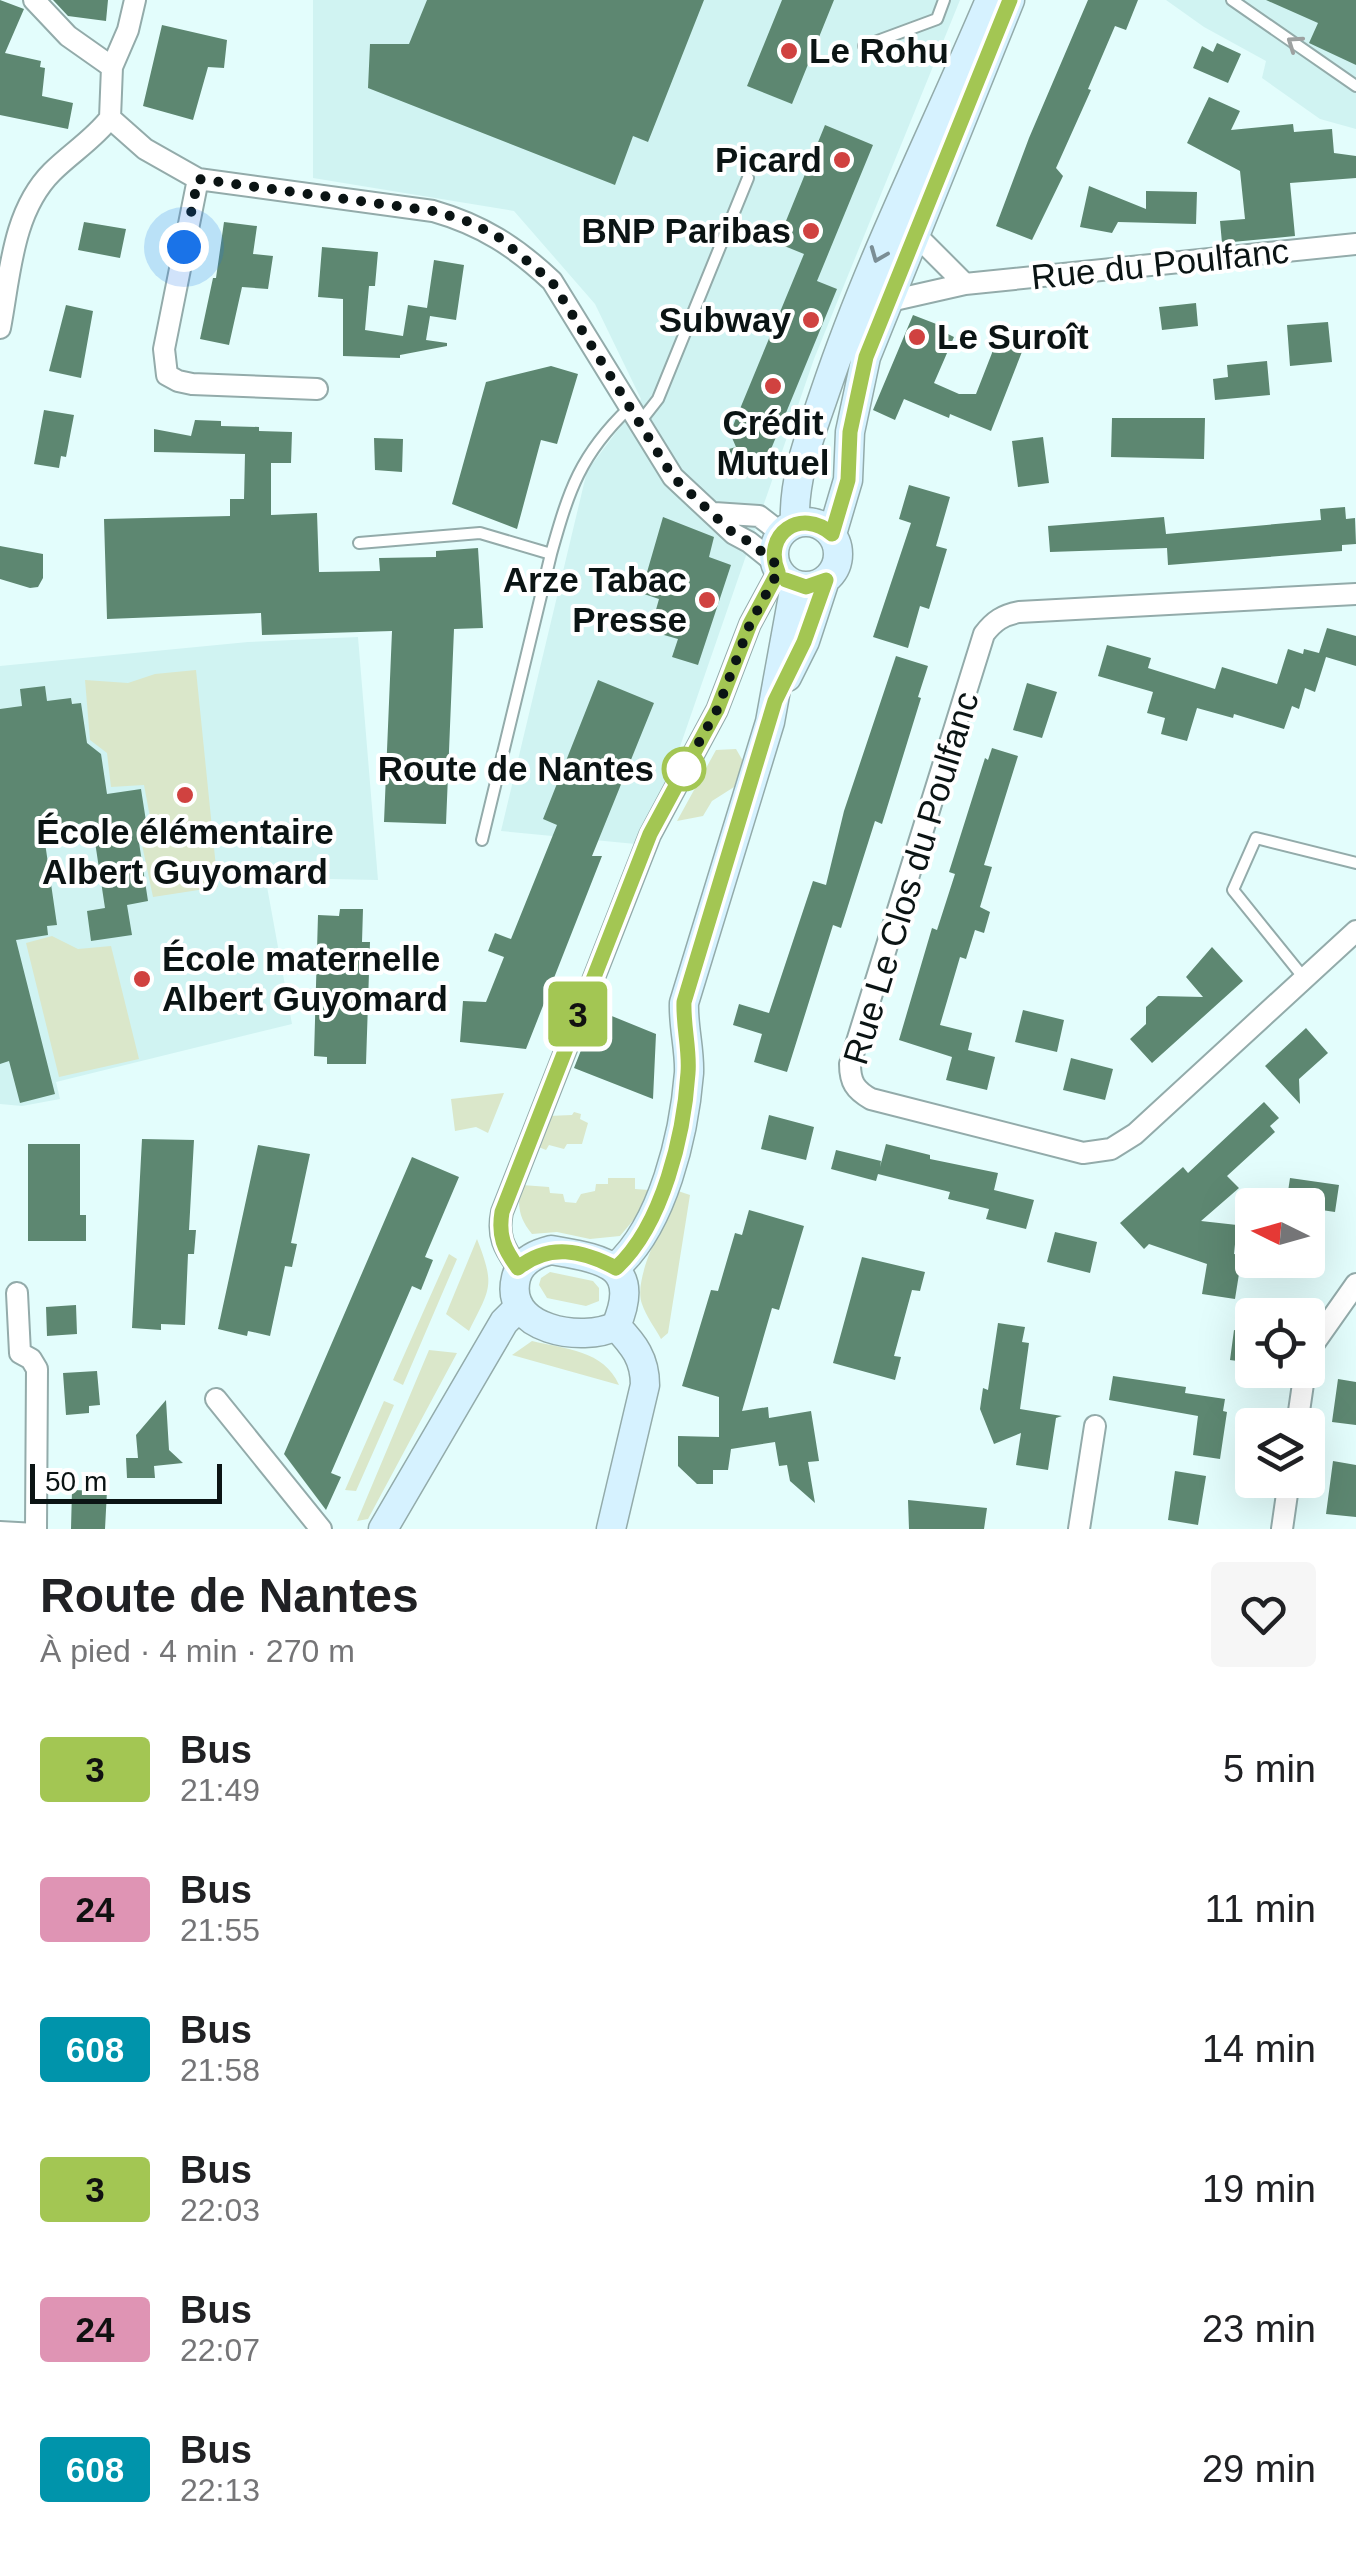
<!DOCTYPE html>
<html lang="fr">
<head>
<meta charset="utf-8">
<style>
	:root { --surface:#fff; --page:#f6f6f6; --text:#202124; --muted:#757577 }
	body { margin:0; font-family:Arial,sans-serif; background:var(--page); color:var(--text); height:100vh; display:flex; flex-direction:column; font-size:38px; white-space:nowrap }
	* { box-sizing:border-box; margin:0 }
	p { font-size:32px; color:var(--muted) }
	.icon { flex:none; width:55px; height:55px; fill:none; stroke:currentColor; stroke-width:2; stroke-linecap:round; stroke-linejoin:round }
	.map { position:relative; height:1529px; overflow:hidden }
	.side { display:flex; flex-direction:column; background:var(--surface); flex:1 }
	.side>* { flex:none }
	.badge { padding:0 20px; border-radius:8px; font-size:35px; line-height:65px }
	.needle { width:65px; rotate:275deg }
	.tools { position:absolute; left:1235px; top:1188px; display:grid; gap:20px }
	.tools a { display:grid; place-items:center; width:90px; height:90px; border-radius:10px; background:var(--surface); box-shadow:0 10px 40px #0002; font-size:50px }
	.scale { position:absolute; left:30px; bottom:25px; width:192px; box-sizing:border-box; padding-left:10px; border:5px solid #0b1414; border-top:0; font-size:28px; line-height:35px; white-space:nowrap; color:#0b1414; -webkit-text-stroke:8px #fff; paint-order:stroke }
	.you { position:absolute; width:50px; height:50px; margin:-25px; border:8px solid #fff; border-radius:50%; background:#1a73e8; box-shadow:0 0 0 15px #1a73e833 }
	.map>.badge { position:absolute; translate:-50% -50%; box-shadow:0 0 0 5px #fff }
	.round { display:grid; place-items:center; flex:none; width:105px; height:105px; border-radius:10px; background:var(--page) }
	.summary { display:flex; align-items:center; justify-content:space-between; height:170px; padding:0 40px }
	h1 { font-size:48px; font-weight:600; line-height:75px }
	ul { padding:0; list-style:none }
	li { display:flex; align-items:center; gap:30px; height:140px; padding:0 40px }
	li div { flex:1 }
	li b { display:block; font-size:38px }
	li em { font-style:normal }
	li .badge { min-width:110px; font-weight:700; text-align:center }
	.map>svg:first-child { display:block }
	.built { fill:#d0f3f2 }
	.green { fill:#dae7ca }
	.building { fill:#5d8771 }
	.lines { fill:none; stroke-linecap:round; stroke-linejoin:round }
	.lane-casing { stroke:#93abaa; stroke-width:14 }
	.street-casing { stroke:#93abaa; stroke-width:24 }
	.secondary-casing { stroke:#93abaa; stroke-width:31 }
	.lane { stroke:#fff; stroke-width:10 }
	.street { stroke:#fff; stroke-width:20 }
	.secondary { stroke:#d6f2ff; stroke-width:28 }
	.oneway { stroke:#9da1a1 }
	.oneway2 { stroke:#7b8e95 }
	.line-casing { stroke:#fff; stroke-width:22 }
	.line { stroke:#a3c653; stroke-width:15 }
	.walk { stroke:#0b1414; stroke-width:10; stroke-dasharray:0 18 }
	.poi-dot { fill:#d04240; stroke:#fff; stroke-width:4 }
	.stop-dot { fill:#fff; stroke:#a3c653; stroke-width:5 }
	.labels { text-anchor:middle; stroke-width:8; stroke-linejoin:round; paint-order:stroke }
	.poi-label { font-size:35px; font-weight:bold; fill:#0b1414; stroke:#fff; text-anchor:end }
	.street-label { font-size:35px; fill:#0b1414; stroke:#fff }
	.stop-label { font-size:35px; font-weight:bold; fill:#0b1414; stroke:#fff; text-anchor:end }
</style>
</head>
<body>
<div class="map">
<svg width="1356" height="1529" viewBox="0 0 1356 1529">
	<rect width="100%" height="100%" fill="#e3fdfc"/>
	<path class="built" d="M313,0h647l-146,359 -168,486 -145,-14 86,-360 54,-72 -46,-95 -81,-93 -201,-33z
		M1166,0h190v129l-36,-10 -58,-41 4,-17 -62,-34z
		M358,637l20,243 -93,-2 -19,3 26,143 -236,58 4,17 -38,7 -22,-2v-438l248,-24z"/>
	<path class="green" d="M196,670l22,217 -65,10 -12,-57 12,-7 -9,-48 -33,2 -4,-34 -17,-13 -5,-60 43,3 27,-9z
		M736,749l7,12 -9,26 -22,14 -9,15 -26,5 39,-71z
		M52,936l26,13 33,-3 28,113 -80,18 -33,-134z
		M504,1093l-16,40 -12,-6 -21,4 -4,-32z
		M574,1112l7,2 -1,5 8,4 -6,21h-15l-3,5 -15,-4 -3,5 -10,-4 12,-30 24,-1z
		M608,1178h27v11l14,1 -8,21 -21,25 -30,3 -33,-7 -25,2c-13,-15 -16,-31 -10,-49l27,2 1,6 13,1 2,8 11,1 5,-9 14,-3 1,-7h12z
		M678,1191l12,4 -22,138 -7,6c-6,-11 -15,-23 -19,-35 -10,-27 25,-87 36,-113z
		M477,1239c18,47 14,48 -8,92l-23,-17z
		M449,1254l8,5 -54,126 -10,-5z
		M550,1272l43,9 6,7v13l-13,5 -39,-8 -8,-13 2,-7z
		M532,1341c33,8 72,9 87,44l-107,-30z
		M429,1350l28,3 -89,166 -11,2z
		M384,1401l10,4 -38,86 -11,-1z"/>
	<path class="building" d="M0,0l24,9 -19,44 36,8 -1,6 5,1 -3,28 31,7 -5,26 -68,-14z
		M53,0h55l-2,21 -38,-5z
		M427,0h277l-56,142 -15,-6 -18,49 -247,-97 2,-44h39z
		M782,0h52l-42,104 -45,-18z
		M1088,0h50l-12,30 -11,-4 -27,63 3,1 -35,78 7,8 -31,64 -36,-14 33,-88z
		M1266,0h90v65l-47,-22 9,-20z
		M162,25l65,15 -3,28 -16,-1 -15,53 -50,-14z
		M1217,43l24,11 -13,29 -35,-15 9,-22 11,6z
		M1209,97l31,14 -9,19 62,-6 1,8 38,-3 2,24 22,3v22l-66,5 5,53 -73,7 -2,-22 25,-2 -5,-48 -53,-28z
		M825,125l48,20 -56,136 20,8 -75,182 -20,8 -13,-30 7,-2 -6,-14 74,-179 -27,-11z
		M1089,186l57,23v-18l51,1 -1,32 -78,-2 -6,11 -32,-6z
		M84,222l42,7 -6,29 -42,-8z
		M224,222l33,4 -4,28 20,2 -5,33 -26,-2 -13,58 -29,-6 13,-61h3z
		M322,247l56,5 -3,34h-6l-4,44 38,6 5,-31 19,3 7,-48 30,5 -8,55 -26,-4 -4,24 21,3v3l-47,9v3l-57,-2v-57l-25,-2z
		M1196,303l2,23 -36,4 -3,-23z
		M66,305l27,6 -12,67 -32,-7z
		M913,315l31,12 -2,4 12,6 -20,46 25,11h17l23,-59 28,4 -36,92 -41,-17 -1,4 -45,-19 -9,21 -22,-10z
		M1328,322l4,40 -42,4 -3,-41z
		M1267,361l3,34 -55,5 -2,-21 15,-2 -1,-12z
		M551,366l27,8 -21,70 -16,-4 -24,89 -65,-25 34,-122z
		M44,410l30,5 -8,42 -5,-1 -2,12 -25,-4z
		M1112,418h93l-1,41 -93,-2z
		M195,420l26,1v5l38,1v4l33,1 -1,31h-20v52l46,-2 2,59 61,-1 -1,-13 57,-1v-6l42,-3 5,80 -29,1 -8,195 -62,-2 8,-191 -130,4 -1,-22 -154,6 -3,-100 126,-3v-17h14l1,-45 -91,-2v-23l37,7z
		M1043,437l6,46 -31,4 -6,-46z
		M374,438l29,1 -1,33 -27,-2z
		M909,485l41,12 -14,49 11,3 -18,60 -9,-3 -12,42 -35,-11 38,-114 -12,-4z
		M1345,507l1,12 9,-1 1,26 -14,1v6l-174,14 -1,-17 -117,4 -2,-26 116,-9 2,17 155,-14 -1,-11z
		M663,517l51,20 -5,20 22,8 -33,100 -26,-8 6,-18 -28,-8 9,-32 -18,-6z
		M0,546l43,8v24l-5,9 -8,1 -30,-9z
		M1327,628l29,8v30l-30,-9 -11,35 -10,-4 -6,21 -7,-3 -8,23 -50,-15 -1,4 -36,-10 -10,33 -26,-7 4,-16 -18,-5 6,-21 -55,-16 9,-31 44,13 -3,10 67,21 7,-22 55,17 11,-35 15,5 1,-5 15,4z
		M896,656l32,10 -10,31 3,1 -39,126 -7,-3 -34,107 -8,-3 -46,147 -33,-10 8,-28 -29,-9 6,-21 30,9 44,-132 13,4 18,-74z
		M598,680l56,23 -62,153h10l-76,193 -66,-7 3,-41 23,1 18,-45 -16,-6 7,-18 16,6 46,-114 -14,-6z
		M1027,683l30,9 -15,46 -29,-8z
		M45,686l2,15 24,-3 1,6 9,-1 6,40 14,11 6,40 34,-5 7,45 -10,2 10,65 -21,4 5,30 -41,6 -4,-30 18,-3 -13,-86 -49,7 14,96 -10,1 1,9 -32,5 39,154 -35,9 -11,-42 -9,3v-355l22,-3 -2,-17z
		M992,748l26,8 -34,109 8,2 -12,40 10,5 -6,21 -9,-3 -9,29 -6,-2 -20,68 32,8 -4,17 27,7 -8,33 -41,-10 6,-23 -53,-17 33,-112 5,2 18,-56 -6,-2 36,-114 3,2z
		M340,909h23l-1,33h8l-4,122h-39v-7l-13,-1 4,-141 21,1z
		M1212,947l31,34 -91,82 -22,-24 16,-15v-17l12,-11 45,1 -17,-20z
		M597,1010l59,24 -3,65 -79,-31z
		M1023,1010l41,10 -7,32 -42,-10z
		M1306,1028l22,25 -29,26 1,25 -35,-38z
		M1071,1058l42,11 -8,31 -42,-10z
		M1264,1102l15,16 -9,8 5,6 -48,44 12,12 -38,33 36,4 -3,29 8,1 -7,44 -33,-5 5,-30 -58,-20 -5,5 -24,-26 63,-56 5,6z
		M769,1115l45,12 -8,33 -45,-11z
		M142,1139l52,1 -5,90h7l-2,24h-6l-3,71 -24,-1v6l-29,-2z
		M28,1144h52v71h6v26h-58z
		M886,1144l44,11v4l68,14 -4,17 40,10 -8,29 -40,-10 3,-10 -41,-10 2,-7 -72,-18 -2,7 -45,-12 5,-19 45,11 -1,6z
		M258,1145l52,9 -19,89 6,1 -5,23 -7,-1 -15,70 -22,-5 -1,5 -29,-7z
		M412,1157l47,20 -34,80 8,3 -12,30 -9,-4 -81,187 10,4 -15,33 -42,-56z
		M1290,1178l49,7 -4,27 -27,-4v-3h-22z
		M749,1210l55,16 -25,84 -7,-2 -30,103 26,-4 1,11 42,-7 8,50 -11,1 7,41 -25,-22 -3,-16 -8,1 -4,-24 -44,7 -3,21h-15v14h-16l-19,-18v-30l41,1v-40l-37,-11 29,-96 7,1 17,-58 7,2z
		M1055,1232l42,10 -7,31 -43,-11z
		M862,1257l63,15 -5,19 -8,-1 -18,66 7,1 -6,23 -62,-17z
		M76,1305l1,29 -30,2 -1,-29z
		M998,1323l27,4 -3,15 7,1 -9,66 42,7 -6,2 -8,52 -32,-5 5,-32 -27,11 -14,-35 3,-21 5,2z
		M1234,1330l18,3v30l-22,-3z
		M97,1371l3,34 -11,1v7l-23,2 -3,-42z
		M1113,1376l73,11 -1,6 40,6 -2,12 4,1 -7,47 -27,-4 5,-39 -89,-16z
		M1338,1379l18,3v43l-24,-3z
		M166,1400l3,50 14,13 -29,3 1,12h-28l-1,-20h12l-2,-23z
		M1333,1461l23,4v52l-30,-3z
		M1175,1471l31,5 -8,49 -30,-5z
		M72,1490l35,1 -2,38h-34z
		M908,1500l79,8 -3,21h-75z"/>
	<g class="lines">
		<defs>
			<path id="lane" d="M1232,0l124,86
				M864,46l73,-27 7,-19
				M640,422l18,-23 90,-221
				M359,543l121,-10 71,21c18,-64 29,-99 78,-146
				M482,840l69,-286
				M1304,978l-71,-88 23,-52 100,25
				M0,1527l36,2"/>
			<path id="street" d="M34,0l34,36 44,31 -2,51 35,31 53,30 235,32c49,14 83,36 119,70l121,196 61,57 15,8 25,20
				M112,67l16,-37 7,-30
				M198,179l-34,170 3,26 11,6 14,3 125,5
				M915,234l50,50
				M890,301l75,-17 391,-40
				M0,328c10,-52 12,-116 52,-156 19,-19 42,-33 58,-54
				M714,513l45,3 22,17
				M1356,594l-337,18c-16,3 -25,9 -35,22l-134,430c0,18 5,26 21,35l212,54 28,-4 24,-15 221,-203
				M518,1268c-14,-20 -21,-32 -16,-56l148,-377 67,-125 33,-86 28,-52
				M17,1293l3,60 11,6 6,10 -1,160
				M1308,1352l48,-68
				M216,1399l105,130
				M1297,1425l8,-55
				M1079,1529l16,-103
				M1282,1529l7,-49"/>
			<path id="secondary" d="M774 554a32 32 0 1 1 64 0a32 32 0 1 1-64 0Z
				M795,523c-2,-47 16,-89 31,-134 45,-133 109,-259 164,-389
				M832,534l16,-54 2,-48 16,-75 144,-357
				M787,677l18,-36 20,-61
				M551,1250c50,9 92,13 65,76 -33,17 -113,4 -100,-48 4,-17 19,-24 35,-28z
				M616,1267c47,-42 68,-132 73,-194 1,-23 -6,-47 -5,-70l86,-281 25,-137
				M383,1529l121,-207 14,-14
				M611,1529l34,-144c0,-26 -11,-40 -29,-59"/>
		</defs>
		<use href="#lane" class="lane-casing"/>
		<use href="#street" class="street-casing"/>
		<use href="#secondary" class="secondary-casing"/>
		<use href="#lane" class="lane"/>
		<use href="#street" class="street"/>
		<use href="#secondary" class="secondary"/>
	</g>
	<defs><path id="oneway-chevron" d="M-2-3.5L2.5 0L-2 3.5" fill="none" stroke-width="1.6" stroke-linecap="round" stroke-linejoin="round" transform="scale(2.5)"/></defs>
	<use class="oneway" href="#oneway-chevron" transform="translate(1294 43) rotate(-145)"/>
	<use class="oneway2" href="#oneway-chevron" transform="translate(878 255) rotate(112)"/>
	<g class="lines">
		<defs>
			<path id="line" d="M786,580l20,7 20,-7 -22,62 -29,59 -91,301c-1,24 6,48 4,71 -4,61 -25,152 -72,195 -34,-18 -67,-25 -98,0 -14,-19 -20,-32 -16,-56l148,-378 67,-124 33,-86 28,-52c-16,-38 23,-65 54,-38l16,-54 2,-48 16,-75 144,-357"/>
		</defs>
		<use href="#line" class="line-casing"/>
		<use href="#line" class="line"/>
		<path class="walk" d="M184,247l14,-68 235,32 31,9 32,15 56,47 121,195 61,57 16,8 24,20 4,10 -28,52 -33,86 -33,59"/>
	</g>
	<g class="poi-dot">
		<circle cx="789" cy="51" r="10"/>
		<circle cx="842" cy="160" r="10"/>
		<circle cx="811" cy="231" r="10"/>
		<circle cx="811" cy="320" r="10"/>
		<circle cx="917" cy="337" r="10"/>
		<circle cx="773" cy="386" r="10"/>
		<circle cx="707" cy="600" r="10"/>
		<circle cx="185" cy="795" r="10"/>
		<circle cx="142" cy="979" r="10"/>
	</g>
	<circle class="stop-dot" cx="684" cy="769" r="20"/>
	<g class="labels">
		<g class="poi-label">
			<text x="809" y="63" text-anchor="start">Le Rohu</text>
			<text x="822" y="172">Picard</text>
			<text x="791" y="243">BNP Paribas</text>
			<text x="791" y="332">Subway</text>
			<text x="937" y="349" text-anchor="start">Le Suroît</text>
			<text x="773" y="435" text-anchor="middle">Crédit<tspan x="773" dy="40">Mutuel</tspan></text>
			<text x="687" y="592">Arze Tabac<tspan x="687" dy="40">Presse</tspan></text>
			<text x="185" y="844" text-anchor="middle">École élémentaire<tspan x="185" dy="40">Albert Guyomard</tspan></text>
			<text x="162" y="971" text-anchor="start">École maternelle<tspan x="162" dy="40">Albert Guyomard</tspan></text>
		</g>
		<g class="street-label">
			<text transform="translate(1160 264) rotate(-6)" y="12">Rue du Poulfanc</text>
			<text transform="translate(911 878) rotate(-73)" y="12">Rue Le Clos du Poulfanc</text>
		</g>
		<g class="stop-label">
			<text x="654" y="781">Route de Nantes</text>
		</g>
	</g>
</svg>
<div class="tools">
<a><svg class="needle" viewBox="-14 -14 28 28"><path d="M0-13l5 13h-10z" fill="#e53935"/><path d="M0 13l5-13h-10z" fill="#757577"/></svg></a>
<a><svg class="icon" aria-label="locate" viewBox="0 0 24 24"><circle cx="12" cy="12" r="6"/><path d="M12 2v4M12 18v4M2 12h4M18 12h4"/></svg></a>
<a><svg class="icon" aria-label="layers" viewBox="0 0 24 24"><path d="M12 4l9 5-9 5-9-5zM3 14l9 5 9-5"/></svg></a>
</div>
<div class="scale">50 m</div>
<div class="you" style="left:184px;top:247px"></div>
<b class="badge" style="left:578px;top:1014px;background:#a3c653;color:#111">3</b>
</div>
<section class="side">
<div class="summary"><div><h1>Route de Nantes</h1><p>À pied · 4 min · 270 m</p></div><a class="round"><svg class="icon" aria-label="heart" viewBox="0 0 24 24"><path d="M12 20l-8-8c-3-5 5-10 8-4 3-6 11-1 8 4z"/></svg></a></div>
<ul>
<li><span class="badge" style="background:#a3c653;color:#111">3</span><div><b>Bus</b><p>21:49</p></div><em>5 min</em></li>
<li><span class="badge" style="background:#df94b4;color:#111">24</span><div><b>Bus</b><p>21:55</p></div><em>11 min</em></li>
<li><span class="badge" style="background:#0094ab;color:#fff">608</span><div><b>Bus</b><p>21:58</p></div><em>14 min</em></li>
<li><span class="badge" style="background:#a3c653;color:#111">3</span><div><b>Bus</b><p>22:03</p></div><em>19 min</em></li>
<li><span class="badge" style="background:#df94b4;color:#111">24</span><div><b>Bus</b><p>22:07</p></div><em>23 min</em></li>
<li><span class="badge" style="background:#0094ab;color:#fff">608</span><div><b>Bus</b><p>22:13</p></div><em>29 min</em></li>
</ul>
</section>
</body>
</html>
